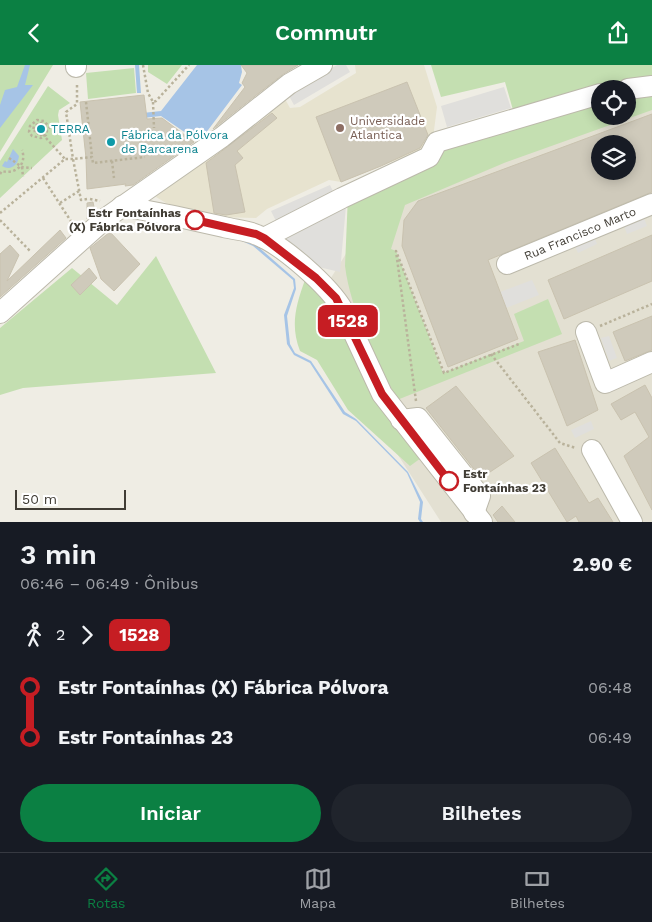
<!DOCTYPE html>
<html lang="pt">
<head>
<meta charset="utf-8">
<style>
	:root { --surface:#171b24; --page:#20242c; --text:#f1f3f6; --muted:#9ea1a6; --line:#363941; --accent:#0b8043 }
	body { margin:0; font-family:"Work Sans",sans-serif; background:var(--page); color:var(--text); height:100vh; display:flex; flex-direction:column; font-size:19px; white-space:nowrap }
	* { box-sizing:border-box; margin:0 }
	p { font-size:16px; color:var(--muted) }
	.icon { flex:none; width:28px; height:28px; fill:none; stroke:currentColor; stroke-width:2; stroke-linecap:round; stroke-linejoin:round }
	.map { position:relative; height:457px; overflow:hidden }
	.panel { display:flex; flex-direction:column; background:var(--surface); flex:1 }
	.panel>* { flex:none }
	.badge { padding:0 10px; border-radius:8px; font-size:18px; line-height:32px }
	.buttons { position:absolute; left:591px; top:15px; display:grid; gap:10px }
	.buttons a { display:grid; place-items:center; width:45px; height:45px; border-radius:50%; background:var(--surface); box-shadow:0 2px 12px #0003; font-size:25px }
	.scale { position:absolute; left:15px; bottom:12px; width:111px; box-sizing:border-box; padding-left:5px; border:2px solid #413d35; border-top:0; font-size:14px; line-height:18px; white-space:nowrap; color:#413d35; -webkit-text-stroke:4px #fff; paint-order:stroke }
	.map>.badge { position:absolute; translate:-50% -50%; box-shadow:0 0 0 2px #fff }
	.legs { display:flex; align-items:center; gap:8px; height:55px; padding:0 20px; font-size:16px }
	.legs p { margin-inline-start:auto }
	.summary { display:flex; align-items:center; justify-content:space-between; height:85px; padding:0 20px }
	h1 { font-size:28px; font-weight:600; line-height:38px }
	.primary-button { display:flex; gap:10px; margin-top:auto; padding:10px 20px }
	.primary-button a { flex:1; height:58px; border-radius:30px; background:var(--accent); color:#fff; font-size:20px; font-weight:600; line-height:58px; text-align:center }
	.primary-button a+a { background:var(--page); color:var(--text) }
	ul { padding:0 20px; list-style:none }
	li { display:flex; align-items:center; gap:18px; height:50px; font-size:19px }
	li i { display:grid; place-items:center; width:8px; height:100%; margin:0 6px; background:currentColor }
	li i::after { content:''; width:12px; height:12px; margin:-6px; border:4px solid; border-radius:50%; background:var(--surface) }
	li p { margin-inline-start:auto }
	li:first-child i { background:linear-gradient(#0000 50%,currentColor 0) }
	li:last-child i { background:linear-gradient(currentColor 50%,#0000 0) }
	header { display:flex; justify-content:space-between; align-items:center; height:65px; padding:0 20px; background:var(--accent); color:#fff; font-size:22px; font-weight:600 }
	.dock { display:flex; justify-content:space-around; align-items:center; height:70px; border-top:1px solid var(--line); background:var(--surface); font-size:14px; color:var(--muted) }
	.dock a { display:grid; justify-items:center; gap:2px }
	.dock .current { color:var(--accent) }
	.map>svg:first-child { display:block }
	.residential { fill:#e3e0d2; fill-rule:evenodd }
	.education { fill:#e7e3cf }
	.green { fill:#c4dfb1; fill-rule:evenodd }
	.parking { fill:#e0dfdc }
	.water { fill:#a6c4e6 }
	.building { fill:#cfcabb; stroke:#c9c2af; fill-rule:evenodd }
	.lines { fill:none; stroke-linecap:round; stroke-linejoin:round }
	.minor-casing { stroke:#bcb9ab; stroke-width:22 }
	.path { stroke:#b9b29b; stroke-width:2.5; stroke-dasharray:2.5 2.5; stroke-linecap:butt }
	.minor { stroke:#fff; stroke-width:20 }
	.path-bridge { stroke:#b9b29b; stroke-width:2.5; stroke-dasharray:2.5 2.5; stroke-linecap:butt }
	.line-1-casing { stroke:#fff; stroke-width:11 }
	.line-1 { stroke:#c61d23; stroke-width:8 }
	.education-dot { fill:#8d6e63; stroke:#fff; stroke-width:2 }
	.culture-dot { fill:#0f9aa8; stroke:#fff; stroke-width:2 }
	.stop-1-dot { fill:#fff; stroke:#c61d23; stroke-width:2.5 }
	.labels { text-anchor:middle; stroke-width:4.5; stroke-linejoin:round; paint-order:stroke }
	.education-label { font-size:12px; fill:#785e54; stroke:#fff; text-anchor:start }
	.culture-label { font-size:12px; fill:#0d838f; stroke:#fff; text-anchor:start }
	.stop-label { font-size:12px; font-weight:bold; fill:#413d35; stroke:#fff; text-anchor:end }
	.street-label { font-size:12px; fill:#413d35; stroke:#fff }
</style>
</head>
<body>
<header><svg class="icon" aria-label="back" viewBox="0 0 24 24"><path d="M15 5l-7 7 7 7"/></svg>Commutr<svg class="icon" aria-label="share" viewBox="0 0 24 24"><path d="M12 15V3M7 8l5-5 5 5M5 13v7h14v-7"/></svg></header>
<div class="map">
<svg width="652" height="457" viewBox="0 0 652 457">
	<rect width="100%" height="100%" fill="#efede4"/>
	<path class="residential" d="M652,40v417h-211l-133,-207 57,-92 124,-78 139,-29zM600,79h28v27h-28z"/>
	<path class="education" d="M355,0h69l13,42 -5,39 -91,36 -12,-2 -62,29 -11,9 -41,-1 -49,-14 -10,-6 5,-10 124,-88 5,9 10,-1 56,-34z"/>
	<path class="green" d="M0,0h53l-53,87z
		M148,0h34l-15,19 -19,-12z
		M431,0h221v45l-148,53 -99,42 -14,44 5,2 47,122 81,-32 -10,-27 34,-15 14,35 -165,66c-20,-43 -46,-86 -52,-134l3,-71 167,-78 -10,-35 -64,15zM600,24h28v27h-28z
		M134,3l2,25 -48,6 -2,-26z
		M48,21l22,17 -11,7 -1,5 4,25 -62,58v-37z
		M156,191l60,117 -193,15 -23,7v-67l72,-60 45,37z
		M305,215l30,33 86,145 -11,8 -62,-56 -31,-50 -17,-9c-10,-26 -4,-46 5,-71z"/>
	<path class="parking" d="M337,0h9l4,7 -56,33 -6,-11z
		M504,22l7,21 -64,19 -6,-21z
		M330,120l5,10 -59,26 -5,-10z
		M346,141l-6,66 -26,-6 -35,-27z
		M644,153l3,8 -20,8 -3,-8z
		M594,171l3,8 -19,9 -4,-8z
		M532,215l7,15 -33,13 -6,-16z
		M609,271l8,22 -8,3 -8,-23z
		M591,356l3,8 -19,9 -4,-8z"/>
	<path class="water" d="M25,0h5l-5,20h8l-33,43v-23l5,-15 12,-3z
		M135,0h4l2,28h-4z
		M197,0h44l1,7 -3,11 3,2 -43,57 -38,-26 -64,7 -1,-5 65,-7z
		M13,84l6,7c-1,10 -9,15 -17,10l3,-5 2,1z
		M233,172l22,7 40,35 1,10 -9,27 3,28 5,9 16,8 34,51 11,7 52,53 15,30 -2,17 2,3h-3l-2,-3 2,-17 -13,-29 -51,-52 -13,-7 -33,-51 -16,-8 -7,-11 -3,-29 10,-27 -1,-8 -40,-34z"/>
	<path class="building" d="M241,0h57l-16,10 -69,54 32,-42 -3,-4 5,-10z
		M407,17l21,53 -8,13 -39,18 -40,16 -25,-65z
		M144,30l3,24 15,-1 32,24 -61,43 -8,1 1,-2 -39,5 -1,-31 -6,-56z
		M272,48l5,5 -40,33 6,7 -8,7 10,47 -19,3 -12,-2 -8,-50z
		M652,49v78l-164,68 30,79 -70,28 -46,-121 2,-26 14,-19zM600,79h28v27h-28z
		M93,137l2,10 -8,7v-16z
		M60,165l6,8 -66,59v-43l10,-9 9,10 -12,26z
		M110,167l30,32 -26,27 -13,-12 -11,-31z
		M652,170v46l-88,38 -16,-39z
		M89,203l8,10 -17,17 -9,-10z
		M652,251v34l-27,11 -12,-29z
		M575,275l23,70 -31,16 -29,-74z
		M645,320l7,13v112l-28,-54 25,-19 -14,-25 -14,8 -10,-16z
		M456,321l58,70 -33,22 -55,-70z
		M555,383l34,55 9,-5 15,24h-34l-3,-6 -9,6 -36,-59z
		M502,441l13,16h-17l-5,-7z"/>
	<g class="lines">
		<defs>
			<g id="minor">
				<path d="M76,2v-2"/>
				<path d="M628,24l24,-3"/>
				<path d="M122,141c34,6 68,13 102,21 11,3 23,3 33,8 26,10 72,51 86,75l39,84 100,128"/>
				<path d="M264,173l78,-40 87,-41 8,-15 163,-48"/>
				<path id="s1" d="M507,199l145,-60"/>
				<path d="M0,248l106,-95 116,-81 67,-53 33,-19"/>
				<path d="M586,267l19,51 47,-21"/>
				<path d="M401,355l17,-2 62,78 -6,17"/>
				<path d="M592,385l40,72"/>
			</g>
		</defs>
		<use href="#minor" class="minor-casing"/>
		<path class="path" d="M143,0l5,28 5,9 3,-1 33,-36
			M86,37l6,55
			M153,37l1,26
			M41,62l4,4 -5,5 -4,-5z
			M36,66h-3l1,-5 7,-3 4,3 2,5 -1,4 -5,3 -9,-2 -3,-4 1,-6 7,-6 7,1 7,8
			M46,73l19,21
			M9,93l13,9 10,1
			M112,96l2,17
			M22,102l1,10
			M0,109l2,-3c14,4 25,-7 20,-21
			M43,113l31,48
			M87,134l-6,1 -8,-41 19,-2 1,6 52,-6
			M90,134l10,2
			M60,138l19,-12
			M0,148l65,-54h8l-7,-47 11,-8v-20
			M0,155l30,31
			M600,261l52,-22
			M491,289l69,89 16,5
			M416,336l-20,-150 48,122 75,-29"/>
		<use href="#minor" class="minor"/>
		<path class="path-bridge" d="M43,69l3,4"/>
	</g>
	<g class="lines">
		<defs>
			<path id="line-1" d="M195,155l61,14 8,4 52,40 20,20 46,96 67,87"/>
		</defs>
		<use href="#line-1" class="line-1-casing"/>
		<use href="#line-1" class="line-1"/>
	</g>
	<circle class="education-dot" cx="340" cy="63" r="5"/>
	<g class="culture-dot">
		<circle cx="41" cy="64" r="5"/>
		<circle cx="111" cy="77" r="5"/>
	</g>
	<g class="stop-1-dot">
		<circle cx="195" cy="155" r="9"/>
		<circle cx="449" cy="416" r="9"/>
	</g>
	<g class="labels">
		<g class="education-label">
			<text x="350" y="60">Universidade<tspan x="350" dy="14">Atlantica</tspan></text>
		</g>
		<g class="culture-label">
			<text x="51" y="68">TERRA</text>
			<text x="121" y="74">Fábrica da Pólvora<tspan x="121" dy="14">de Barcarena</tspan></text>
		</g>
		<g class="stop-label">
			<text x="181" y="152">Estr Fontaínhas<tspan x="181" dy="14">(X) Fábrica Pólvora</tspan></text>
			<text x="463" y="413" text-anchor="start">Estr<tspan x="463" dy="14">Fontaínhas 23</tspan></text>
		</g>
		<g class="street-label">
			<text dy="4" stroke="none"><textPath href="#s1" startOffset="79">Rua Francisco Marto</textPath></text>
		</g>
	</g>
</svg>
<div class="buttons">
<a><svg class="icon" aria-label="locate" viewBox="0 0 24 24"><circle cx="12" cy="12" r="6"/><path d="M12 2v4M12 18v4M2 12h4M18 12h4"/></svg></a>
<a><svg class="icon" aria-label="layers" viewBox="0 0 24 24"><path d="M12 4l9 5-9 5-9-5zM3 14l9 5 9-5"/></svg></a>
</div>
<div class="scale">50 m</div>
<b class="badge" style="left:348px;top:256px;background:#c61d23;color:#fff">1528</b>
</div>
<section class="panel">
<div class="summary"><div><h1>3 min</h1><p>06:46 – 06:49 · Ônibus</p></div><b>2.90 €</b></div>
<div class="legs"><svg class="icon" aria-label="walk" viewBox="0 0 24 24"><circle cx="13" cy="4" r="2"/><path d="M13 8l-2 6 4 7M11 14l-3 7M7 12l3-4h3l4 4"/></svg>2<svg class="icon" aria-label="forward" viewBox="0 0 24 24"><path d="M9 5l7 7-7 7"/></svg><b class="badge" style="background:#c61d23;color:#fff">1528</b></div>
<ul>
<li><i style="color:#c61d23"></i><b>Estr Fontaínhas (X) Fábrica Pólvora</b><p>06:48</p></li>
<li><i style="color:#c61d23"></i><b>Estr Fontaínhas 23</b><p>06:49</p></li>
</ul>
<div class="primary-button"><a>Iniciar</a><a>Bilhetes</a></div>
</section>
<nav class="dock">
<a class="current"><svg class="icon" aria-label="directions" viewBox="0 0 24 24"><path d="M12 3l9 9-9 9-9-9zM9 14v-3h6M13 9l2 2-2 2"/></svg>Rotas</a>
<a><svg class="icon" aria-label="map" viewBox="0 0 24 24"><path d="M3 6l6-2 6 2 6-2v14l-6 2-6-2-6 2zM9 4v14M15 6v14"/></svg>Mapa</a>
<a><svg class="icon" aria-label="tickets" viewBox="0 0 24 24"><path d="M3 7h18v10H3zM15 7v10"/></svg>Bilhetes</a>
</nav>
</body>
</html>
